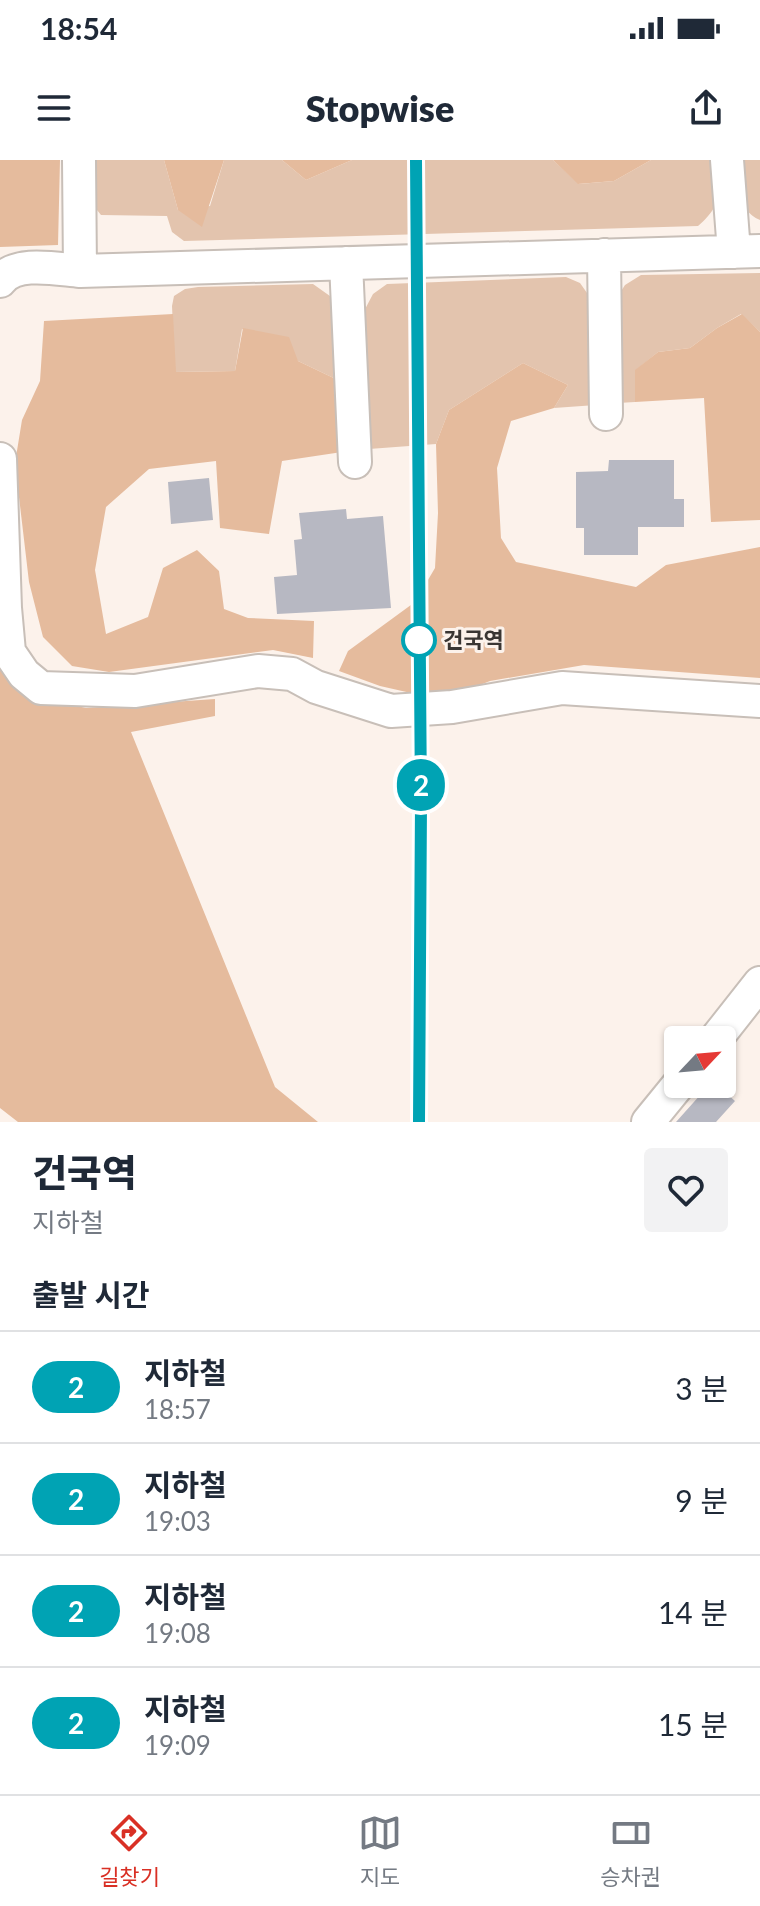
<!DOCTYPE html>
<html lang="ko">
<head>
<meta charset="utf-8">
<style>
	:root { --surface:#fff; --page:#f2f2f3; --text:#1f2937; --muted:#747a83; --line:#e0e1e3; --accent:#d93025 }
	body { margin:0; font-family:Lato,"Noto Sans KR",sans-serif; background:var(--page); color:var(--text); height:100vh; display:flex; flex-direction:column; font-size:30px; white-space:nowrap }
	* { box-sizing:border-box; margin:0 }
	p { font-size:26px; color:var(--muted) }
	.icon { flex:none; width:44px; height:44px; fill:none; stroke:currentColor; stroke-width:2; stroke-linecap:round; stroke-linejoin:round }
	.map { position:relative; height:962px; overflow:hidden }
	.side { display:flex; flex-direction:column; background:var(--surface); flex:1 }
	.side>* { flex:none }
	.badge { padding:0 16px; border-radius:26px; font-size:28px; line-height:52px }
	.needle { width:52px; rotate:64deg }
	.buttons { position:absolute; left:664px; top:866px; display:grid; gap:16px }
	.buttons a { display:grid; place-items:center; width:72px; height:72px; border-radius:8px; background:var(--surface); box-shadow:0 2px 6px #0004; font-size:40px }
	.map>.badge { position:absolute; translate:-50% -50%; box-shadow:0 0 0 4px #fff }
	h2 { padding:0 32px; font-size:30px; line-height:72px }
	.round { display:grid; place-items:center; flex:none; width:84px; height:84px; border-radius:8px; background:var(--page) }
	.overview { display:flex; align-items:center; justify-content:space-between; height:136px; padding:0 32px }
	h1 { font-size:38px; font-weight:800; line-height:60px }
	ul { padding:0; list-style:none }
	li { display:flex; align-items:center; gap:24px; height:112px; padding:0 32px; border-top:2px solid var(--line) }
	li div { flex:1 }
	li b { display:block; font-size:30px }
	li em { font-style:normal }
	li .badge { min-width:88px; font-weight:700; text-align:center }
	.status { display:flex; justify-content:space-between; align-items:center; height:56px; padding:0 40px; background:var(--surface); direction:ltr }
	.status svg { height:22px; fill:currentColor }
	header { display:flex; justify-content:space-between; align-items:center; height:104px; padding:0 32px; background:var(--surface); font-size:36px; font-weight:800 }
	.tabs { display:flex; justify-content:space-around; align-items:center; height:112px; border-top:2px solid var(--line); background:var(--surface); font-size:22px; color:var(--muted) }
	.tabs a { display:grid; justify-items:center; gap:4px }
	.tabs .current { color:var(--accent) }
	.map>svg:first-child { display:block }
	.green { fill:#e3c4ae }
	.forest { fill:#e5bb9d }
	.building { fill:#b7b8c2 }
	.lines { fill:none; stroke-linecap:round; stroke-linejoin:round }
	.minor-casing { stroke:#c8bfb8; stroke-width:36 }
	.minor { stroke:#fff; stroke-width:32 }
	.line-casing { stroke:#fff; stroke-width:18 }
	.line { stroke:#00a3b4; stroke-width:12 }
	.stop-dot { fill:#fff; stroke:#00a3b4; stroke-width:4 }
	.labels { text-anchor:middle; stroke-width:6; stroke-linejoin:round; paint-order:stroke }
	.stop-label { font-size:22px; font-weight:bold; fill:#3a3633; stroke:#fcf2eb; text-anchor:start }
</style>
</head>
<body>
<div class="status"><b>18:54</b><svg viewBox="0 0 49 12"><path d="M0 12V9h3v3zM5 12V6h3v6zM10 12V3h3v9zM15 12V0h3v12zM26 1h20v11H26zM47 4h2v5h-2z"/></svg></div>
<header><svg class="icon" aria-label="menu" viewBox="0 0 24 24"><path d="M4 6h16M4 12h16M4 18h16"/></svg>Stopwise<svg class="icon" aria-label="share" viewBox="0 0 24 24"><path d="M12 15V3M7 8l5-5 5 5M5 13v7h14v-7"/></svg></header>
<div class="map">
<svg width="760" height="962" viewBox="0 0 760 962">
	<rect width="100%" height="100%" fill="#fcf2eb"/>
	<path class="green" d="M89,0h75l14,50 32,-4 14,-46h58l24,20 46,-20h201l26,24 35,-3 37,-21h65c3,31 8,44 -18,66l-514,15 -12,-9 -5,-16 -66,-1 -8,-10z
		M738,0h22v60c-24,-10 -20,-38 -22,-60z
		M760,113v59l-19,-18 -24,14 -27,20 -32,4 -22,18 -1,32 -17,1 -2,-104 9,-14 16,-10z
		M566,117l14,6 12,17 4,105 -42,3 14,-23 -45,-22 -74,47 -13,34 -67,5 -6,-136 10,-19 14,-10z
		M313,124l24,17 5,81 -44,-21 -56,-32 -7,42 -60,1 -3,-66 2,-10 11,-7 13,-2z"/>
	<path class="forest" d="M0,0h60l-2,85 -58,2z
		M164,0h60l-22,67 -24,-17z
		M282,0h70l-46,20z
		M553,0h98l-37,21 -36,3z
		M173,154l3,58 59,-1 8,-43 46,9 9,24 44,21v70l-60,9 -13,73 -49,-6 -4,-67 -67,8 -43,38 -11,63 11,64 42,-17 15,-49 34,-18 22,21 5,38 24,9 66,3 -1,37 -40,-8 -164,22 -37,-6 -29,-29 -14,-55 -14,-119 7,-43 18,-39 4,-60z
		M742,154l18,18v188l-49,2 -7,-124 -69,4v-32l23,-18 32,-4 27,-20z
		M523,203l45,22 -14,23 -43,13 -14,47 4,70 15,24 120,25 30,-22 94,-18v131l-176,-13 -94,16 -48,19 -62,-14 -41,-15 9,-20 67,-49 20,-34 3,-55 -2,-69 13,-34z
		M0,492l27,43 59,13 129,-9v17l-84,16 144,355 43,35h-300l-18,-14z"/>
	<path class="building" d="M609,300h65v39h10v28h-46v28h-54v-27h-8v-56l32,-1z
		M209,318l4,42 -42,4 -3,-42z
		M346,349l1,10 36,-3 8,92 -114,6 -3,-37 23,-2 -3,-35 8,-1 -3,-26z
		M710,924h6l19,17 -19,21h-40z"/>
	<g class="lines">
		<defs>
			<path id="minor" d="M79,0l1,111
				M727,0l7,92
				M604,95l2,159
				M346,103l9,199
				M0,121c16,-21 56,-12 80,-10l680,-20
				M0,299l5,149 4,44 15,22 17,14 94,3 123,-20 34,3 24,13 75,24 61,-4 110,-19 198,13
				M715,880l45,-57
				M648,962l31,-38"/>
		</defs>
		<use href="#minor" class="minor-casing"/>
		<use href="#minor" class="minor"/>
	</g>
	<g class="lines">
		<defs>
			<path id="line" d="M416,0l5,643 -2,319"/>
		</defs>
		<use href="#line" class="line-casing"/>
		<use href="#line" class="line"/>
	</g>
	<circle class="stop-dot" cx="419" cy="480" r="16"/>
	<g class="labels">
		<g class="stop-label">
			<text x="443" y="488">건국역</text>
		</g>
	</g>
</svg>
<div class="buttons">
<a><svg class="needle" viewBox="-14 -14 28 28"><path d="M0-13l5 13h-10z" fill="#e53935"/><path d="M0 13l5-13h-10z" fill="#747a83"/></svg></a>
</div>
<b class="badge" style="left:421px;top:625px;background:#00a3b4;color:#fff">2</b>
</div>
<section class="side">
<div class="overview"><div><h1>건국역</h1><p>지하철</p></div><a class="round"><svg class="icon" aria-label="heart" viewBox="0 0 24 24"><path d="M12 20l-8-8c-3-5 5-10 8-4 3-6 11-1 8 4z"/></svg></a></div>
<h2>출발 시간</h2>
<ul>
<li><span class="badge" style="background:#00a3b4;color:#fff">2</span><div><b>지하철</b><p>18:57</p></div><em>3 분</em></li>
<li><span class="badge" style="background:#00a3b4;color:#fff">2</span><div><b>지하철</b><p>19:03</p></div><em>9 분</em></li>
<li><span class="badge" style="background:#00a3b4;color:#fff">2</span><div><b>지하철</b><p>19:08</p></div><em>14 분</em></li>
<li><span class="badge" style="background:#00a3b4;color:#fff">2</span><div><b>지하철</b><p>19:09</p></div><em>15 분</em></li>
</ul>
</section>
<nav class="tabs">
<a class="current"><svg class="icon" aria-label="directions" viewBox="0 0 24 24"><path d="M12 3l9 9-9 9-9-9zM9 14v-3h6M13 9l2 2-2 2"/></svg>길찾기</a>
<a><svg class="icon" aria-label="map" viewBox="0 0 24 24"><path d="M3 6l6-2 6 2 6-2v14l-6 2-6-2-6 2zM9 4v14M15 6v14"/></svg>지도</a>
<a><svg class="icon" aria-label="tickets" viewBox="0 0 24 24"><path d="M3 7h18v10H3zM15 7v10"/></svg>승차권</a>
</nav>
</body>
</html>
